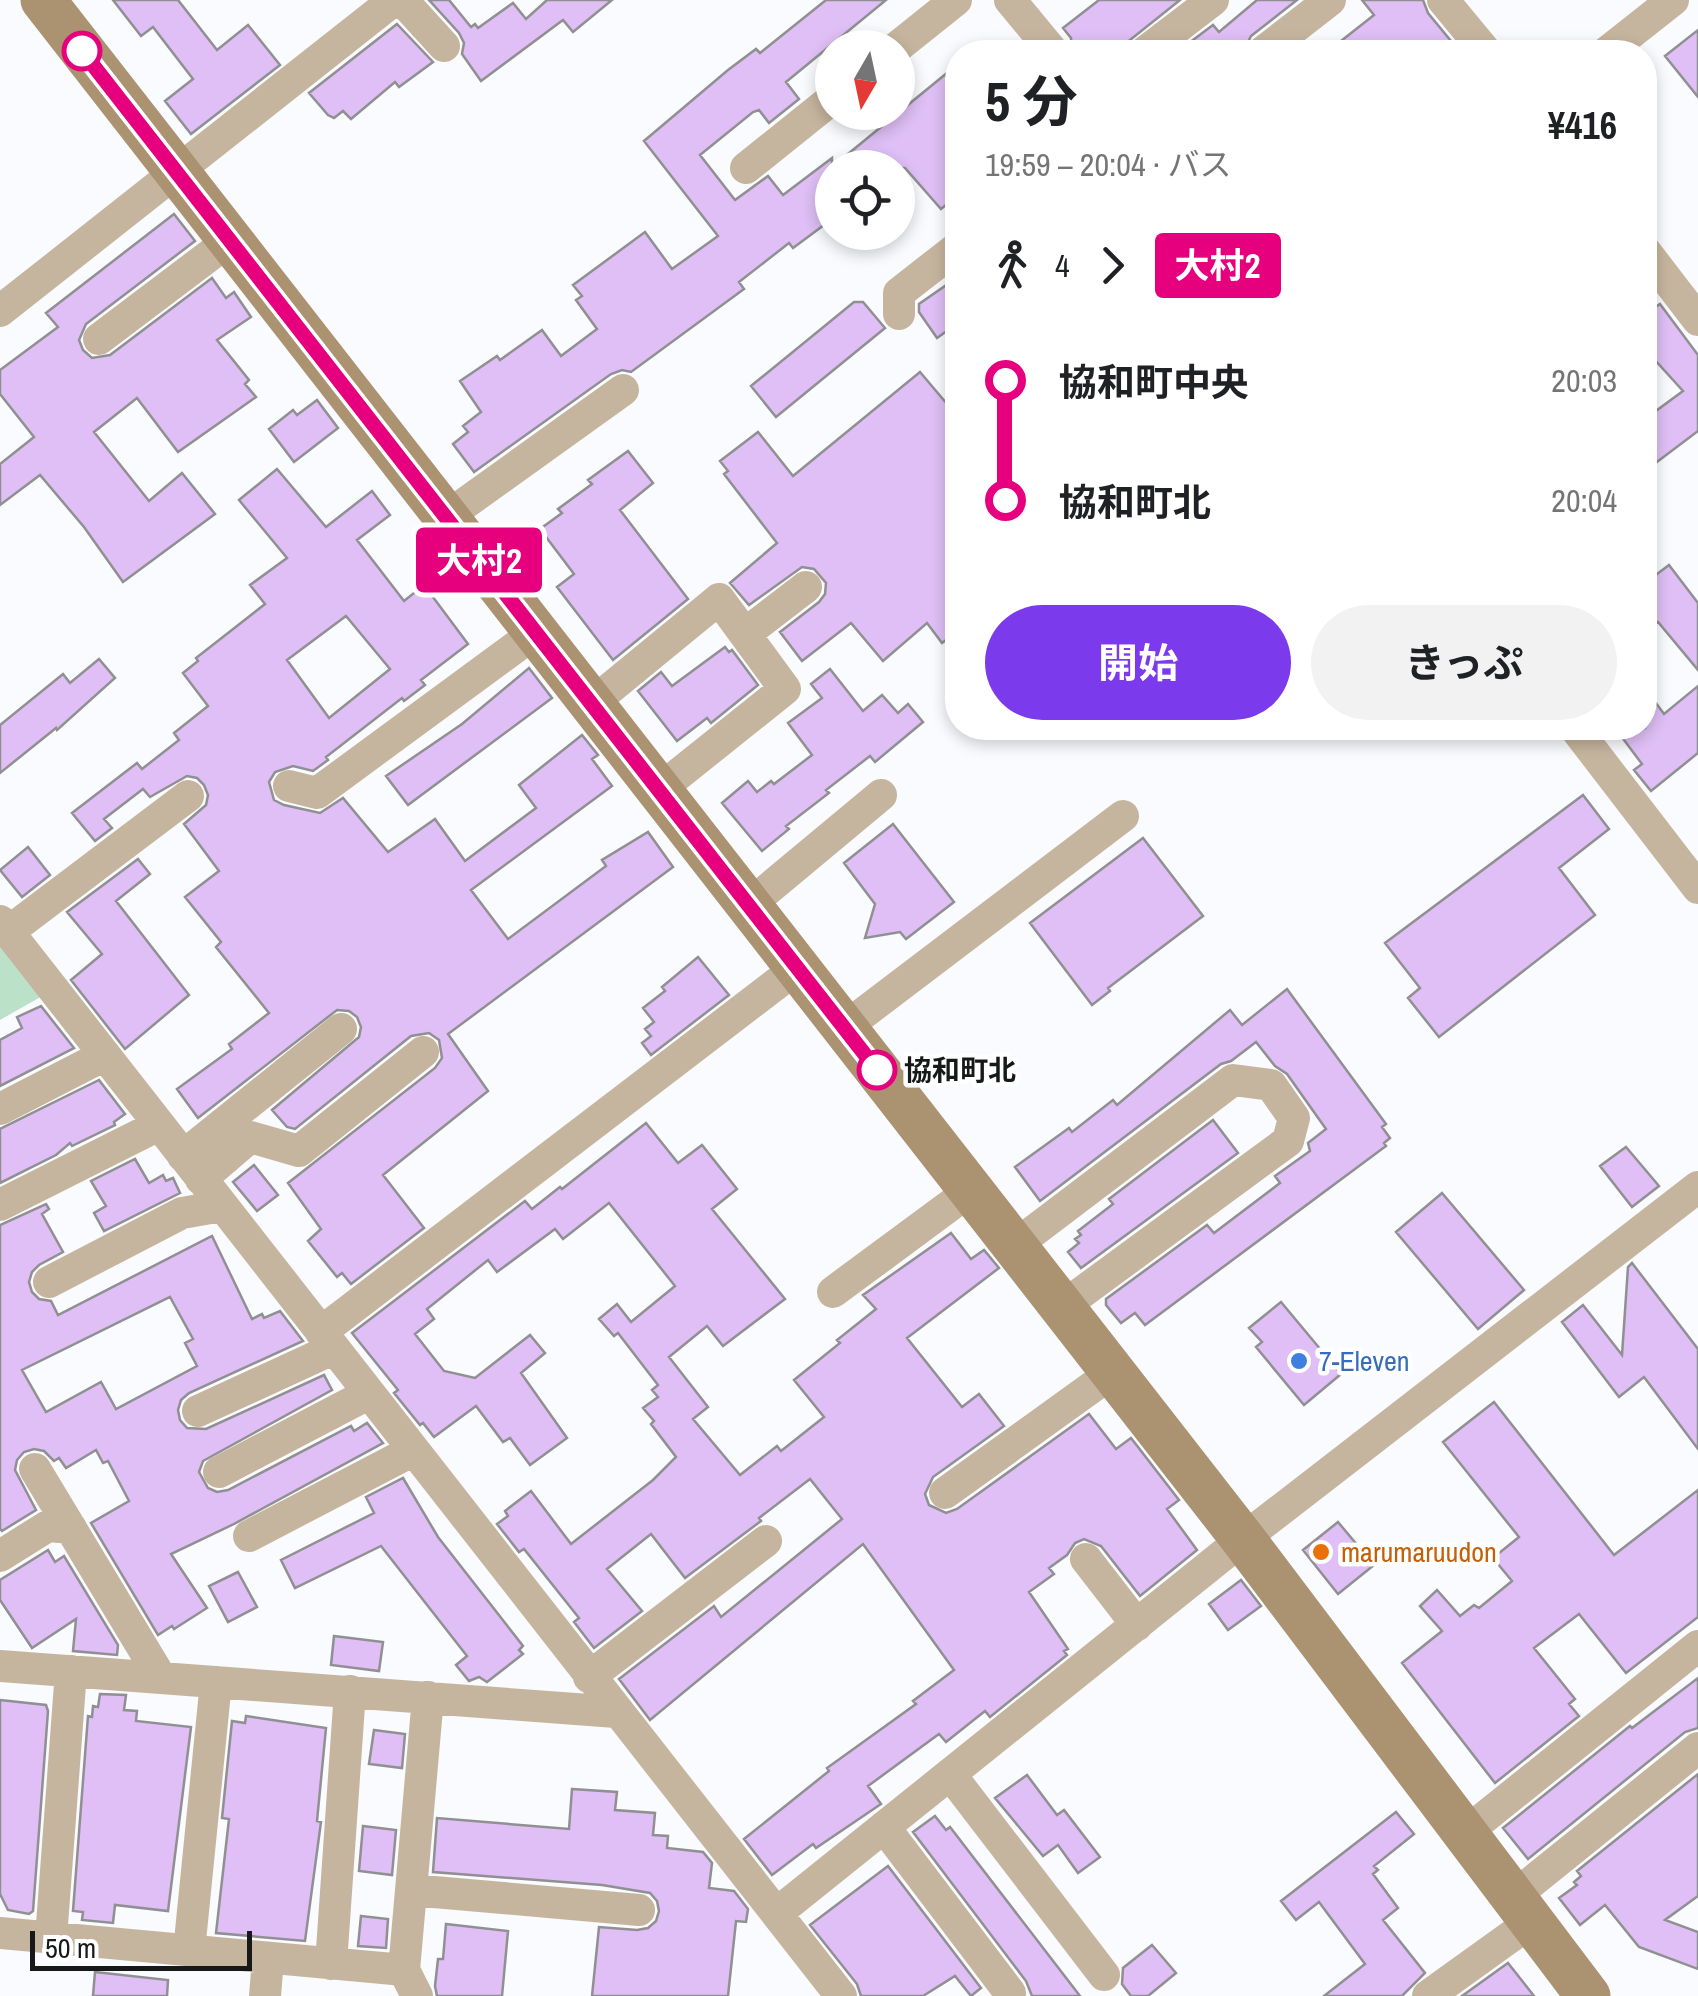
<!DOCTYPE html>
<html lang="ja">
<head>
<meta charset="utf-8">
<style>
	:root { --surface:#fff; --page:#f2f2f2; --text:#202124; --muted:#757577; --accent:#7c3aed }
	body { margin:0; font-family:"Archivo Narrow","Noto Sans JP",sans-serif; background:var(--page); color:var(--text); height:100vh; display:flex; flex-direction:column; font-size:38px; white-space:nowrap }
	* { box-sizing:border-box; margin:0 }
	p { font-size:32px; color:var(--muted) }
	.icon { flex:none; width:55px; height:55px; fill:none; stroke:currentColor; stroke-width:2; stroke-linecap:round; stroke-linejoin:round }
	.map { position:relative; flex:1; overflow:hidden }
	.panel { position:absolute; left:945px; top:40px; width:712px; height:700px; display:flex; flex-direction:column; background:var(--surface); border-radius:40px; box-shadow:0 5px 15px #0003 }
	.panel>* { flex:none }
	.badge { padding:0 20px; border-radius:8px; font-size:35px; line-height:65px }
	.needle { width:65px; rotate:189deg }
	.tools { position:absolute; left:815px; top:30px; display:grid; gap:20px }
	.tools a { display:grid; place-items:center; width:100px; height:100px; border-radius:50%; background:var(--surface); box-shadow:0 5px 15px #0003; font-size:50px }
	.scale { position:absolute; left:30px; bottom:25px; width:222px; box-sizing:border-box; padding-left:10px; border:5px solid #171818; border-top:0; font-size:28px; line-height:35px; white-space:nowrap; color:#171818; -webkit-text-stroke:8px #fff; paint-order:stroke }
	.map>.badge { position:absolute; translate:-50% -50%; box-shadow:0 0 0 5px #fff }
	.legs { display:flex; align-items:center; gap:15px; height:110px; padding:0 40px; font-size:32px }
	.legs p { margin-inline-start:auto }
	.headline { display:flex; align-items:center; justify-content:space-between; height:170px; padding:0 40px }
	h1 { font-size:55px; font-weight:700; line-height:75px }
	.cta { display:flex; gap:20px; margin-top:auto; padding:20px 40px }
	.cta a { flex:1; height:115px; border-radius:60px; background:var(--accent); color:#fff; font-size:40px; font-weight:700; line-height:115px; text-align:center }
	.cta a+a { background:var(--page); color:var(--text) }
	ul { padding:0 40px; list-style:none }
	li { display:flex; align-items:center; gap:35px; height:120px; font-size:38px }
	li i { display:grid; place-items:center; width:15px; height:100%; margin:0 12px; background:currentColor }
	li i::after { content:''; width:25px; height:25px; margin:-12px; border:8px solid; border-radius:50%; background:var(--surface) }
	li p { margin-inline-start:auto }
	li:first-child i { background:linear-gradient(#0000 50%,currentColor 0) }
	li:last-child i { background:linear-gradient(currentColor 50%,#0000 0) }
	.map>svg:first-child { display:block }
	.green { fill:#bbe2c8 }
	.building { fill:#dfbff6; stroke:#908f91; stroke-width:2.5; fill-rule:evenodd }
	.lines { fill:none; stroke-linecap:round; stroke-linejoin:round }
	.street { stroke:#c6b59e; stroke-width:32 }
	.secondary { stroke:#ab9270; stroke-width:45 }
	.line-1-casing { stroke:#fff; stroke-width:22 }
	.line-1 { stroke:#e6007e; stroke-width:15 }
	.stop-1-dot { fill:#fff; stroke:#e6007e; stroke-width:5 }
	.shop-dot { fill:#3f7fe0; stroke:#fff; stroke-width:4 }
	.food-dot { fill:#e8710a; stroke:#fff; stroke-width:4 }
	.labels { text-anchor:middle; stroke-width:9; stroke-linejoin:round; paint-order:stroke }
	.stop-label { font-size:28px; font-weight:bold; fill:#171818; stroke:#fff; text-anchor:start }
	.shop-label { font-size:28px; fill:#366cbe; stroke:#fff; text-anchor:start }
	.food-label { font-size:28px; fill:#c56008; stroke:#fff; text-anchor:start }
</style>
</head>
<body>
<div class="map">
<svg width="1698" height="1996" viewBox="0 0 1698 1996">
	<rect width="100%" height="100%" fill="#f9fbfe"/>
	<path class="green" d="M0,940l44,55 -44,25z"/>
	<path class="building" d="M113,0h65l39,50 31,-25 32,40 -89,69 -26,-33 28,-22 -40,-52 -12,9z
		M429,0h20l22,27 4,-3 3,4 35,-25 13,16 21,-19h65l-39,32 -10,-12 -82,61 -19,-27 2,-11 -5,-10z
		M826,0h60l-100,82 13,17 -30,24 -10,-13 -6,2 -53,43 35,45 33,-24 15,19 49,-37v9l126,-103v131l-17,14 -36,-41h-73v51l-39,29 -4,-5 -50,39 5,7 -113,83 -9,-2 -11,4 -137,98 -21,-28 15,-12 -5,-6 18,-14 -21,-31 37,-25 3,4 42,-30 19,26 36,-27 -21,-29 6,-4 -9,-11 72,-53 27,37 46,-33 -74,-95 84,-71 28,-21 4,4z
		M1099,0h81l-65,52h-43l-1,-14 -8,-10z
		M1257,0h40l-46,36 -8,16h-66l36,-27 6,7z
		M1362,0h61l5,13 32,39h-133l47,-37z
		M397,24l36,38 -34,25 -4,-5 -44,37 -8,-8 -9,7 -6,-3 -19,-22z
		M1698,30v67l-33,-41z
		M174,214l21,27 -109,83 -7,16 4,10 9,8 18,-3 102,-77 14,20 8,-6 17,25 -34,23 32,40 -4,4 11,13 -78,55 -41,-54 -43,34 55,69 33,-28 33,41 -92,68 -39,-55 -44,-52 -40,30v-41l34,-27 -34,-43v-24l58,-43 -12,-14z
		M958,277v46l-21,15 -18,-26v-8z
		M854,302h9l22,26 -109,89 -25,-31z
		M1660,304l38,51v76l-53,40v-52l38,-28 -38,-42v-35z
		M920,372l38,45v214l-16,12 -15,-20 -44,38 -32,-38 -49,38 -22,-29 39,-30 6,-8 1,-11 -12,-14 -12,-2 -53,38 -19,-22 47,-40 -53,-69 4,-3 -8,-10 38,-29 35,44z
		M317,400l21,28 -44,34 -25,-33 24,-19 4,5z
		M628,451l25,32 -33,27 68,89 -75,61 -56,-73 17,-13 -34,-45 22,-16 -4,-4 34,-25 -4,-4z
		M277,469l49,58 46,-36 18,24 -33,25 47,61 20,-16 44,59 -47,36 4,5 -21,16 -2,-3 -76,59 2,3 -15,11 -20,-5 -18,6 -6,10 5,18 10,5 36,8 23,-15 45,54 47,-33 30,42 71,-53 -17,-23 63,-50 16,20 -6,4 20,27 -141,104 37,49 98,-73 -4,-6 46,-28 25,35 -225,167 40,57 -105,84 41,53 -73,56 -9,-11 -5,4 -29,-36 13,-12 -33,-46 147,-115 7,-10 -3,-18 -10,-7 -18,3 -116,93 -8,-2 -15,-17 87,-73 2,-10 -4,-10 -8,-6 -12,-1 -139,108 -21,-29 55,-40 -3,-5 40,-31 -53,-66 5,-5 -36,-45 34,-26 -35,-47 22,-19 2,-10 -4,-10 -7,-7 -10,-2 -37,21 -7,-8 -39,30 8,9 -17,13 -23,-28 65,-50 5,6 37,-29 -5,-7 34,-27 -25,-33 15,-12 -2,-3 69,-54 -15,-19 37,-27 -48,-58zM346,616l44,53 -61,49 -42,-58z
		M1669,565l29,38v67l-40,-48 -13,10v-49z
		M725,647l4,5 3,-2 26,35 -47,38 -4,-5 -30,23 -39,-50 23,-19 11,14z
		M99,659l16,19 -58,52 -1,-2 -56,45v-48l63,-51 7,9z
		M529,668l23,30 -144,107 -22,-29 76,-52z
		M830,669l33,42 19,-16 16,18 10,-9 15,18 -48,40 -5,-6 -44,34 3,3 -43,33 3,3 -27,22 -40,-48 26,-22 9,11 14,-11 3,3 38,-29 -24,-32 34,-25 -11,-14z
		M1698,686v67l-47,38 -17,-21 8,-6 -27,-36h30v-40l19,26z
		M1583,795l26,34 -50,39 36,47 -156,122 -31,-39 12,-10 -35,-45z
		M893,824l61,78 -48,37 -6,-7 -35,6 10,-34 -31,-41z
		M1143,838l60,78 -95,72 2,3 -18,14 -62,-82z
		M28,847l22,28 -28,22 -22,-27z
		M138,859l12,15 -34,27 73,94 -64,54 -54,-69 31,-26 -35,-42z
		M698,957l31,38 -78,60 -9,-12 9,-7 -6,-7 9,-7 -11,-14 22,-17 -3,-4z
		M1287,989l99,135 -4,3 8,11 -6,5 2,3 -241,179 -10,-12 -14,10 -15,-18v-6l101,-74 7,8 66,-50 -5,-7 35,-25 -2,-8 18,-14 -39,-55 -12,-8 -19,-24 -25,19 -10,3 -181,137 -25,-34 54,-39 3,4 41,-32 4,5 113,-95 12,15z
		M41,1006l33,42 -74,38v-46l22,-12 -5,-11z
		M99,1080l26,34 -11,8 1,3 -43,21 -2,-3 -14,12 -56,28v-54z
		M1213,1120l25,33 -157,115 -13,-16 11,-9 -4,-4 6,-4 -3,-4 35,-27 -4,-5z
		M646,1123l32,40 24,-18 35,44 -25,20 73,90 -62,47 -16,-20 -38,31 39,50 -15,12 47,56 37,-29 4,5 43,-34 -30,-37 46,-37 -3,-3 39,-31 -13,-14 88,-62 20,26 13,-9 15,18 -92,70 55,69 17,-13 25,32 -71,51 -8,17 4,11 17,8 11,-4 132,-95 27,35 15,-11 48,62 -12,9 30,41 -57,46 -39,-50 -17,-7 -9,4 -8,12 -18,13 5,6 -25,18 39,57 -4,2 3,4 -77,62 -5,-6 -39,31 -7,-8 -71,52 13,18 -65,44 -3,-4 -41,31 -28,-36 85,-68 -2,-3 89,-64 -3,-3 41,-31 -91,-126 -213,176 -31,-41 95,-73 7,11 121,-98 -32,-40 -51,39 2,3 -76,57 -34,-44 -44,35 35,42 -48,37 -20,-26 5,-4 -55,-69 -5,3 -22,-28 11,-8 -3,-5 26,-20 40,53 82,-64 23,-23 -25,-33 3,-3 -11,-13 15,-11 -6,-7 6,-5 -40,-52 -4,3 -15,-17 18,-15 14,18 44,-36 -66,-83 -46,36 -8,-10 -58,43 -9,-12 -61,49 7,10 -19,15 29,37 31,7 55,-43 15,18 -24,20 46,65 -37,27 -20,-27 -7,4 -27,-36 -42,31 -11,-14 -3,2 -26,-32 4,-3 -46,-57 173,-132 7,8 28,-22 2,2z
		M1626,1147l33,39 -27,21 -32,-41z
		M135,1159l14,24 14,-8 3,6 7,-3 7,15 -76,38 -10,-18 12,-7 -15,-25z
		M254,1165l24,30 -21,16 -24,-29z
		M1442,1193l82,97 -46,39 -82,-97z
		M46,1204l3,5 -7,5 21,38 -24,13 -7,7 -3,10 3,10 7,7 12,2 7,14 154,-79 40,83 10,-5 2,4 16,-7 23,30 -114,52 -8,7 -3,10 2,10 7,8 19,1 118,-54 8,15 -129,71 -4,11 9,16 9,4 11,-2 123,-64 3,5 13,-8 16,20 -151,82 -61,29 36,54 -33,21 -2,-3 -14,9 -67,-112 38,-22 -21,-40 -5,2 -7,-13 -30,18 -7,-10 -5,3 -10,-10 -10,-2 -10,3 -7,8 -2,10 21,40 -34,21 -2,-2v-304zM170,1297l23,42 -8,4 12,23 -81,43 -15,-27 -55,30 -24,-42z
		M1632,1263l66,86v100l-54,-72 -25,20 -57,-75 21,-17 39,50 6,-88z
		M1281,1302l60,72 -37,31 -48,-58 6,-5 -13,-14z
		M1494,1402l120,153 84,-65v127l-72,56 -47,-59 -45,34 41,51 -6,5 10,12 -84,67 -93,-120 40,-32 -22,-25 17,-16 23,26 14,-11 5,3 33,-27 -19,-23 26,-21 -76,-95z
		M403,1478l35,59 85,109 -4,4 4,4 -36,28 -8,-5 -10,4 -13,-16 11,-9 -86,-110 -86,42 -14,-28 93,-47 -8,-16z
		M1338,1522l36,43 -36,29 -35,-44z
		M48,1550l7,12 9,-6 54,89 -1,10 -44,-4 3,-32 -44,29 -32,-48v-20z
		M238,1572l19,35 -29,15 -19,-36z
		M1241,1580l20,26 -33,24 -19,-26z
		M334,1636l49,6 -4,29 -48,-6z
		M1698,1678v50l-13,4 -157,127 -25,-31 127,-102 2,2z
		M100,1694l26,1 -2,15 13,1 -1,10 55,6 -23,184 -53,-6 -2,18 -31,-3 1,-8 -10,-1 15,-195 4,1 1,-11 5,1z
		M0,1700l46,5 2,6 -15,200 -4,3 -21,-4 -8,-16z
		M246,1716l80,12 -9,93 4,1 -16,119 -89,-8 13,-114 -7,-1 10,-97 13,2z
		M374,1730l31,4 -3,34 -33,-4z
		M1698,1774v122l-33,24 33,12v37l-59,-22 -34,-42 -25,20 -21,-27 18,-13 -3,-3 7,-6 -4,-5z
		M1027,1775l30,40 7,-5 36,47 -22,16 -20,-28 -15,11 -48,-58z
		M572,1789l45,3 -2,18 40,3 -2,22 15,1 -1,12 36,4 9,11 -3,25 25,3 14,18 -2,13 -10,-1 -8,75h-136l7,-69 38,3 11,-2 8,-7 3,-10 -2,-10 -7,-8 -48,-8 -169,-13 4,-54 132,11z
		M1396,1812l18,22 -40,32 4,4 -5,4 25,34 -15,12 42,53 -23,23h-78l41,-32 -46,-62 -23,18 -15,-19z
		M935,1816l11,14 4,-3 130,169h-48l-6,-15 -113,-149z
		M363,1826l33,4 -4,45 -33,-4z
		M888,1866l93,122 -10,8 -16,-20 -32,20h-62l-4,-12 -47,-59z
		M361,1916l27,3 -2,29 -28,-2z
		M446,1924l62,7 -6,65h-65l-2,-10 3,-27h5z
		M1152,1945l24,28 -28,23h-17l-9,-12 1,-16z
		M1508,1963l26,33h-72z
		M95,1972l73,8 -1,16h-74z"/>
	<g class="lines">
		<path class="street" d="M402,0l42,46
			M1010,0l43,52
			M1443,0l43,52
			M896,48l60,-48
			M1145,52l68,-52
			M1263,52l67,-52
			M1607,52l66,-52
			M746,168l86,-69
			M1645,251l53,69
			M0,311l394,-311
			M899,314v-21l59,-46
			M99,339l131,-99
			M446,517l177,-127
			M746,633l60,-46
			M591,704l128,-105 66,90 -125,100
			M1575,728l123,160
			M289,786l28,7 219,-161
			M749,905l132,-110
			M0,921l841,1075
			M8,932l180,-136
			M844,1028l279,-212
			M0,1109l105,-54
			M183,1156l158,-127
			M201,1179l49,-42 49,14 124,-99
			M0,1205l159,-80
			M1014,1246l219,-166 38,5 23,33 -6,23 -226,166
			M49,1282l133,-69 40,-7
			M833,1292l138,-102
			M321,1332l476,-364
			M198,1411l135,-62
			M35,1469l126,209
			M219,1472l149,-78
			M945,1493l168,-121
			M249,1536l163,-85
			M0,1556l48,-30 23,2
			M1086,1559l51,66
			M0,1666l616,46
			M589,1677l177,-136
			M950,1774l154,201
			M884,1827l126,166
			M1465,1833l233,-187
			M411,1890l228,20
			M1513,1897l185,-149
			M777,1913l466,-374 455,-352
			M0,1933l404,37 13,26
			M51,1938l20,-267
			M189,1951l27,-269
			M331,1964l19,-273
			M404,1970l24,-273
			M265,1996l3,-37
			M1428,1996l103,-74"/>
		<path class="secondary" d="M43,0l1200,1539 345,457"/>
	</g>
	<g class="lines">
		<defs>
			<path id="line-1" d="M82,51l795,1019"/>
		</defs>
		<use href="#line-1" class="line-1-casing"/>
		<use href="#line-1" class="line-1"/>
	</g>
	<g class="stop-1-dot">
		<circle cx="82" cy="51" r="18"/>
		<circle cx="877" cy="1070" r="18"/>
	</g>
	<circle class="shop-dot" cx="1299" cy="1361" r="10"/>
	<circle class="food-dot" cx="1321" cy="1552" r="10"/>
	<g class="labels">
		<g class="stop-label">
			<text x="904" y="1080">協和町北</text>
		</g>
		<g class="shop-label">
			<text x="1319" y="1371">7-Eleven</text>
		</g>
		<g class="food-label">
			<text x="1341" y="1562">marumaruudon</text>
		</g>
	</g>
</svg>
<div class="tools">
<a><svg class="needle" viewBox="-14 -14 28 28"><path d="M0-13l5 13h-10z" fill="#e53935"/><path d="M0 13l5-13h-10z" fill="#757577"/></svg></a>
<a><svg class="icon" aria-label="locate" viewBox="0 0 24 24"><circle cx="12" cy="12" r="6"/><path d="M12 2v4M12 18v4M2 12h4M18 12h4"/></svg></a>
</div>
<div class="scale">50 m</div>
<b class="badge" style="left:479px;top:560px;background:#e6007e;color:#fff">大村2</b>
<section class="panel">
<div class="headline"><div><h1>5 分</h1><p>19:59 – 20:04 · バス</p></div><b>¥416</b></div>
<div class="legs"><svg class="icon" aria-label="walk" viewBox="0 0 24 24"><circle cx="13" cy="4" r="2"/><path d="M13 8l-2 6 4 7M11 14l-3 7M7 12l3-4h3l4 4"/></svg>4<svg class="icon" aria-label="forward" viewBox="0 0 24 24"><path d="M9 5l7 7-7 7"/></svg><b class="badge" style="background:#e6007e;color:#fff">大村2</b></div>
<ul>
<li><i style="color:#e6007e"></i><b>協和町中央</b><p>20:03</p></li>
<li><i style="color:#e6007e"></i><b>協和町北</b><p>20:04</p></li>
</ul>
<div class="cta"><a>開始</a><a>きっぷ</a></div>
</section>
</div>
</body>
</html>
